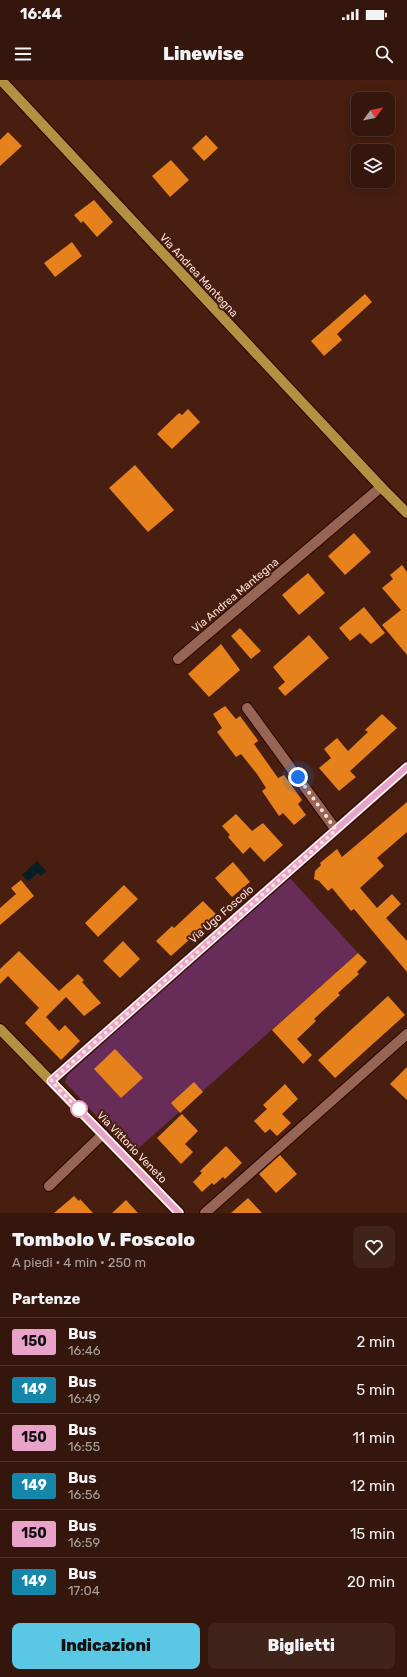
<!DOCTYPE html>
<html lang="it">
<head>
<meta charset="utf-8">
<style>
	:root { --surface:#35160c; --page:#40231a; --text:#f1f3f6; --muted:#aa9f9d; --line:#4f352d; --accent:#5ac8e5 }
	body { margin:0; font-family:Rubik,sans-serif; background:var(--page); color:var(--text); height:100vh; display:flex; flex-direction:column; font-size:15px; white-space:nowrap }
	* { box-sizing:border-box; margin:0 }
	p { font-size:13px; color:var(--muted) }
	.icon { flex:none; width:22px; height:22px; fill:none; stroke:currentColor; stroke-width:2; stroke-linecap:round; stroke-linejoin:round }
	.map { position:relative; height:1133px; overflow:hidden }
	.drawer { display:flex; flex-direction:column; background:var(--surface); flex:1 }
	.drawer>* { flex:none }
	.badge { padding:0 8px; border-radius:3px; font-size:14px; line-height:26px }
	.needle { width:26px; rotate:58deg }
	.fabs { position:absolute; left:351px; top:12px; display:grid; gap:8px }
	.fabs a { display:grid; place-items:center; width:44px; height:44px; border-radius:8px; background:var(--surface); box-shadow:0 2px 10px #0003,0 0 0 1px var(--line); font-size:20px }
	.you { position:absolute; width:20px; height:20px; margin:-10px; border:3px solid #fff; border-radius:50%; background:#1a73e8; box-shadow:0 0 0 6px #1a73e833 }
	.map>.badge { position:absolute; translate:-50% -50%; box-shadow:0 0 0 2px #fff }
	h2 { padding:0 12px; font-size:15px; line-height:36px }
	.round { display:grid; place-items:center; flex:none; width:42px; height:42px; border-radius:8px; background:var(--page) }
	.head { display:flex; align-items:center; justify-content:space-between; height:68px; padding:0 12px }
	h1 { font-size:19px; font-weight:800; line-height:30px }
	.primary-button { display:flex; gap:8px; margin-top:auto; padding:8px 12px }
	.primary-button a { flex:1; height:46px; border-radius:8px; background:var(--accent); color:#111; font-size:16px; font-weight:800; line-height:46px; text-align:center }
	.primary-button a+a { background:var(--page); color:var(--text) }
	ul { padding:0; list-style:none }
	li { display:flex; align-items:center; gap:12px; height:48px; padding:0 12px; border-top:1px solid var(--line) }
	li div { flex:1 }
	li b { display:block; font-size:15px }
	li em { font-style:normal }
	li .badge { min-width:44px; font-weight:700; text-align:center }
	.status { display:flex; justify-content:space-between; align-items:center; height:28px; padding:0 20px; background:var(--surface); direction:ltr }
	.status svg { height:11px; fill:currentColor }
	header { display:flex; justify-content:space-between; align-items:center; height:52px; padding:0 12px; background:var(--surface); font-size:18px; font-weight:800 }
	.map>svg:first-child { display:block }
	.green { fill:#672d58 }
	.water { fill:#061e25 }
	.building { fill:#e7811b }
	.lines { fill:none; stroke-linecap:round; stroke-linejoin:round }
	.minor-casing { stroke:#2c0500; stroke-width:12 }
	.major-casing { stroke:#2c0500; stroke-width:12 }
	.minor { stroke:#966555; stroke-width:10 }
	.major { stroke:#b29143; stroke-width:10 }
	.line-casing { stroke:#fff; stroke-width:9 }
	.line { stroke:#e9a2c8; stroke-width:6 }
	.walk { stroke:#fee2d9; stroke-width:4; stroke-dasharray:0 7.2 }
	.stop-dot { fill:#fff; stroke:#e9a2c8; stroke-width:2 }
	.labels { text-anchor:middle; stroke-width:4; stroke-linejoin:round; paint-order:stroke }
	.street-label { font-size:11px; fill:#fee2d9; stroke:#471e10 }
</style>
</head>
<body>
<div class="status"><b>16:44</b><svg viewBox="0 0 49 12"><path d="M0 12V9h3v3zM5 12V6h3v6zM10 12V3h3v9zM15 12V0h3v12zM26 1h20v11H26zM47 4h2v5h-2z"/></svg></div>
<header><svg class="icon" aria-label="menu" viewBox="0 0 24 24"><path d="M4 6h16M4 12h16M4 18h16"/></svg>Linewise<svg class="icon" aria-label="search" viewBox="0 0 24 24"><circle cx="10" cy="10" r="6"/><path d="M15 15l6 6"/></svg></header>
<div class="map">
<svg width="407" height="1133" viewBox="0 0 407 1133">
	<rect width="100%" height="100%" fill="#471e10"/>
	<path class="green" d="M289,797l69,76 -226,201 -67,-72 3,-8z"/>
	<path class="water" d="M37,781l9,10 -5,5 -3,-3 -10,8 -6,-6z"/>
	<path class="building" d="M8,52l14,14 -22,20v-26z
		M206,55l12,13 -14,13 -12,-13z
		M171,80l18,20 -19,17 -18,-21z
		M94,120l19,22 -16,15 -14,-16 -2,2 -7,-8z
		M72,162l10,14 -27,21 -11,-14z
		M365,214l7,8 -35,32 5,6 -18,16 -13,-15z
		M188,329l12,13 -28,27 -15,-15 22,-21 3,2z
		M135,385l39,45 -26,22 -39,-44z
		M354,453l17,19 -26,23 -17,-19z
		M402,485l5,7v83l-25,-30 19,-15 -19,-22 11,-9 -3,-4z
		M308,493l17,20 -26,22 -17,-20z
		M364,527l21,26 -14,11 -11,-11 -10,8 -11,-13z
		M240,548l21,23 -10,8 -20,-23z
		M309,555l20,23 -44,38 -7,-8 7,-6 -12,-15z
		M221,564l19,26 -31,27 -21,-23z
		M225,626l11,13 4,-3 17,23 1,2 -4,3 24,34 6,-3 18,25 -4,4 8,11 -12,10 -11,-12 -4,3 -17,-25 4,-3 -9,-14 -16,-20 -5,3 -19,-25 5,-4 -9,-14z
		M382,634l15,14 -47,43 6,6 -17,14 -20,-23 12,-10 -7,-9 13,-11 11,13 20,-19 -3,-2z
		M407,722v30l-30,26 7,8 -24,22 17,20 15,-14 9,10 -15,14 21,23v31l-53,-63 -3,2 -19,-23 -4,3 -9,-10 -5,-2 1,-8 6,-6 -1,-2 17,-14 5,8z
		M236,734l16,17 11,-8 20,22 -19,17 -14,-15 -7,7 -15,-17 2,-2 -8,-9z
		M233,782l17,20 -18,15 -17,-19z
		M21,800l13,16 -34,29v-17l16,-14 -5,-6z
		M124,805l14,14 -40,38 -13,-14z
		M203,821l14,14 -46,41 -15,-15 16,-15 2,2z
		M123,861l17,18 -20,19 -17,-17z
		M19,871l40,40 19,-17 6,6 -2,2 19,21 -17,13 -18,-19 -20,20 13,14 6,-6 15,16 -19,19 -36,-37 14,-15 -31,-32 -8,8v-15z
		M358,873l9,9 -10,10 2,2 -21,19 2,2 -26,24 2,2 -19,18 15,16 -9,9 -31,-34z
		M388,916l17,19 -70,63 -17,-18z
		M115,969l28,29 -22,20 -27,-29z
		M407,987v33l-17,-16z
		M194,1002l9,10 -23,21 -9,-10z
		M285,1004l13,15 -16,15 9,9 -14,13 -7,-7 -5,4 -11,-12 13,-12 -4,-4z
		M182,1034l16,17 -13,13 8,8 -12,12 -24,-26z
		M226,1066l16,17 -17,16 -2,-2 -9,8 -2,-2 -10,9 -9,-10 9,-9 -2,-2z
		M280,1075l17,19 -21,19 -17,-19z
		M74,1116l5,5 1,-2 13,14h-39z
		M248,1118l14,15h-31z
		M126,1120l12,13h-26z"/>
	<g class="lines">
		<defs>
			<path id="minor" d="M178,579l203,-172
				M247,628l89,122
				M51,1001l356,-314
				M49,1106l54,-52
				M205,1133l202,-179"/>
			<path id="major" d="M1,0l380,407 26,26
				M0,949l179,184"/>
		</defs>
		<use href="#minor" class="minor-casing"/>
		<use href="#major" class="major-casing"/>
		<use href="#minor" class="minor"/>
		<use href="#major" class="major"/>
	</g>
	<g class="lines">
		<defs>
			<path id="line" d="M179,1133l-128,-132 356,-314"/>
		</defs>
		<use href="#line" class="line-casing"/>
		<use href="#line" class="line"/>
		<path class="walk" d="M79,1029l3,4 -31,-32 285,-251 -38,-53"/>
	</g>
	<circle class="stop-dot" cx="79" cy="1029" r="8"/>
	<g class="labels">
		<g class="street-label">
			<text transform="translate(199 195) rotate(47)" y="4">Via Andrea Mantegna</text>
			<text transform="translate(235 515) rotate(-40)" y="4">Via Andrea Mantegna</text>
			<text transform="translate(221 834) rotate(-41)" y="4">Via Ugo Foscolo</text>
			<text transform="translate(132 1067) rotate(46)" y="4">Via Vittorio Veneto</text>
		</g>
	</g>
</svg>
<div class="fabs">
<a><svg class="needle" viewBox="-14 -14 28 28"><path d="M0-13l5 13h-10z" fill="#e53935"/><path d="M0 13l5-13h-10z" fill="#aa9f9d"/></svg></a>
<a><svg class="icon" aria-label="layers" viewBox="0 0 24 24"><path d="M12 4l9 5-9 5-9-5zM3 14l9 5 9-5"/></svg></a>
</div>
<div class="you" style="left:298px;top:697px"></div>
</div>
<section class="drawer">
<div class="head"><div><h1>Tombolo V. Foscolo</h1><p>A piedi · 4 min · 250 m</p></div><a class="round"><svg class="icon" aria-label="heart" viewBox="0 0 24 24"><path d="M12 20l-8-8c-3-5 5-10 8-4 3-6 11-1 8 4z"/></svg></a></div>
<h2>Partenze</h2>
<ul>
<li><span class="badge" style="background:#e9a2c8;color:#111">150</span><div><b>Bus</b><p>16:46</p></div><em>2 min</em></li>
<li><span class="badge" style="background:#1587aa;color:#fff">149</span><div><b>Bus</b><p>16:49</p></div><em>5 min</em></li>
<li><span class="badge" style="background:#e9a2c8;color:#111">150</span><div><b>Bus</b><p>16:55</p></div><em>11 min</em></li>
<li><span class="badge" style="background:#1587aa;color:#fff">149</span><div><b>Bus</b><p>16:56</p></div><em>12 min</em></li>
<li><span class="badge" style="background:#e9a2c8;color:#111">150</span><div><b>Bus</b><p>16:59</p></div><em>15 min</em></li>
<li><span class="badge" style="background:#1587aa;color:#fff">149</span><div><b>Bus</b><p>17:04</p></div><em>20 min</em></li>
</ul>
<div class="primary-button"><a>Indicazioni</a><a>Biglietti</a></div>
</section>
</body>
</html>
